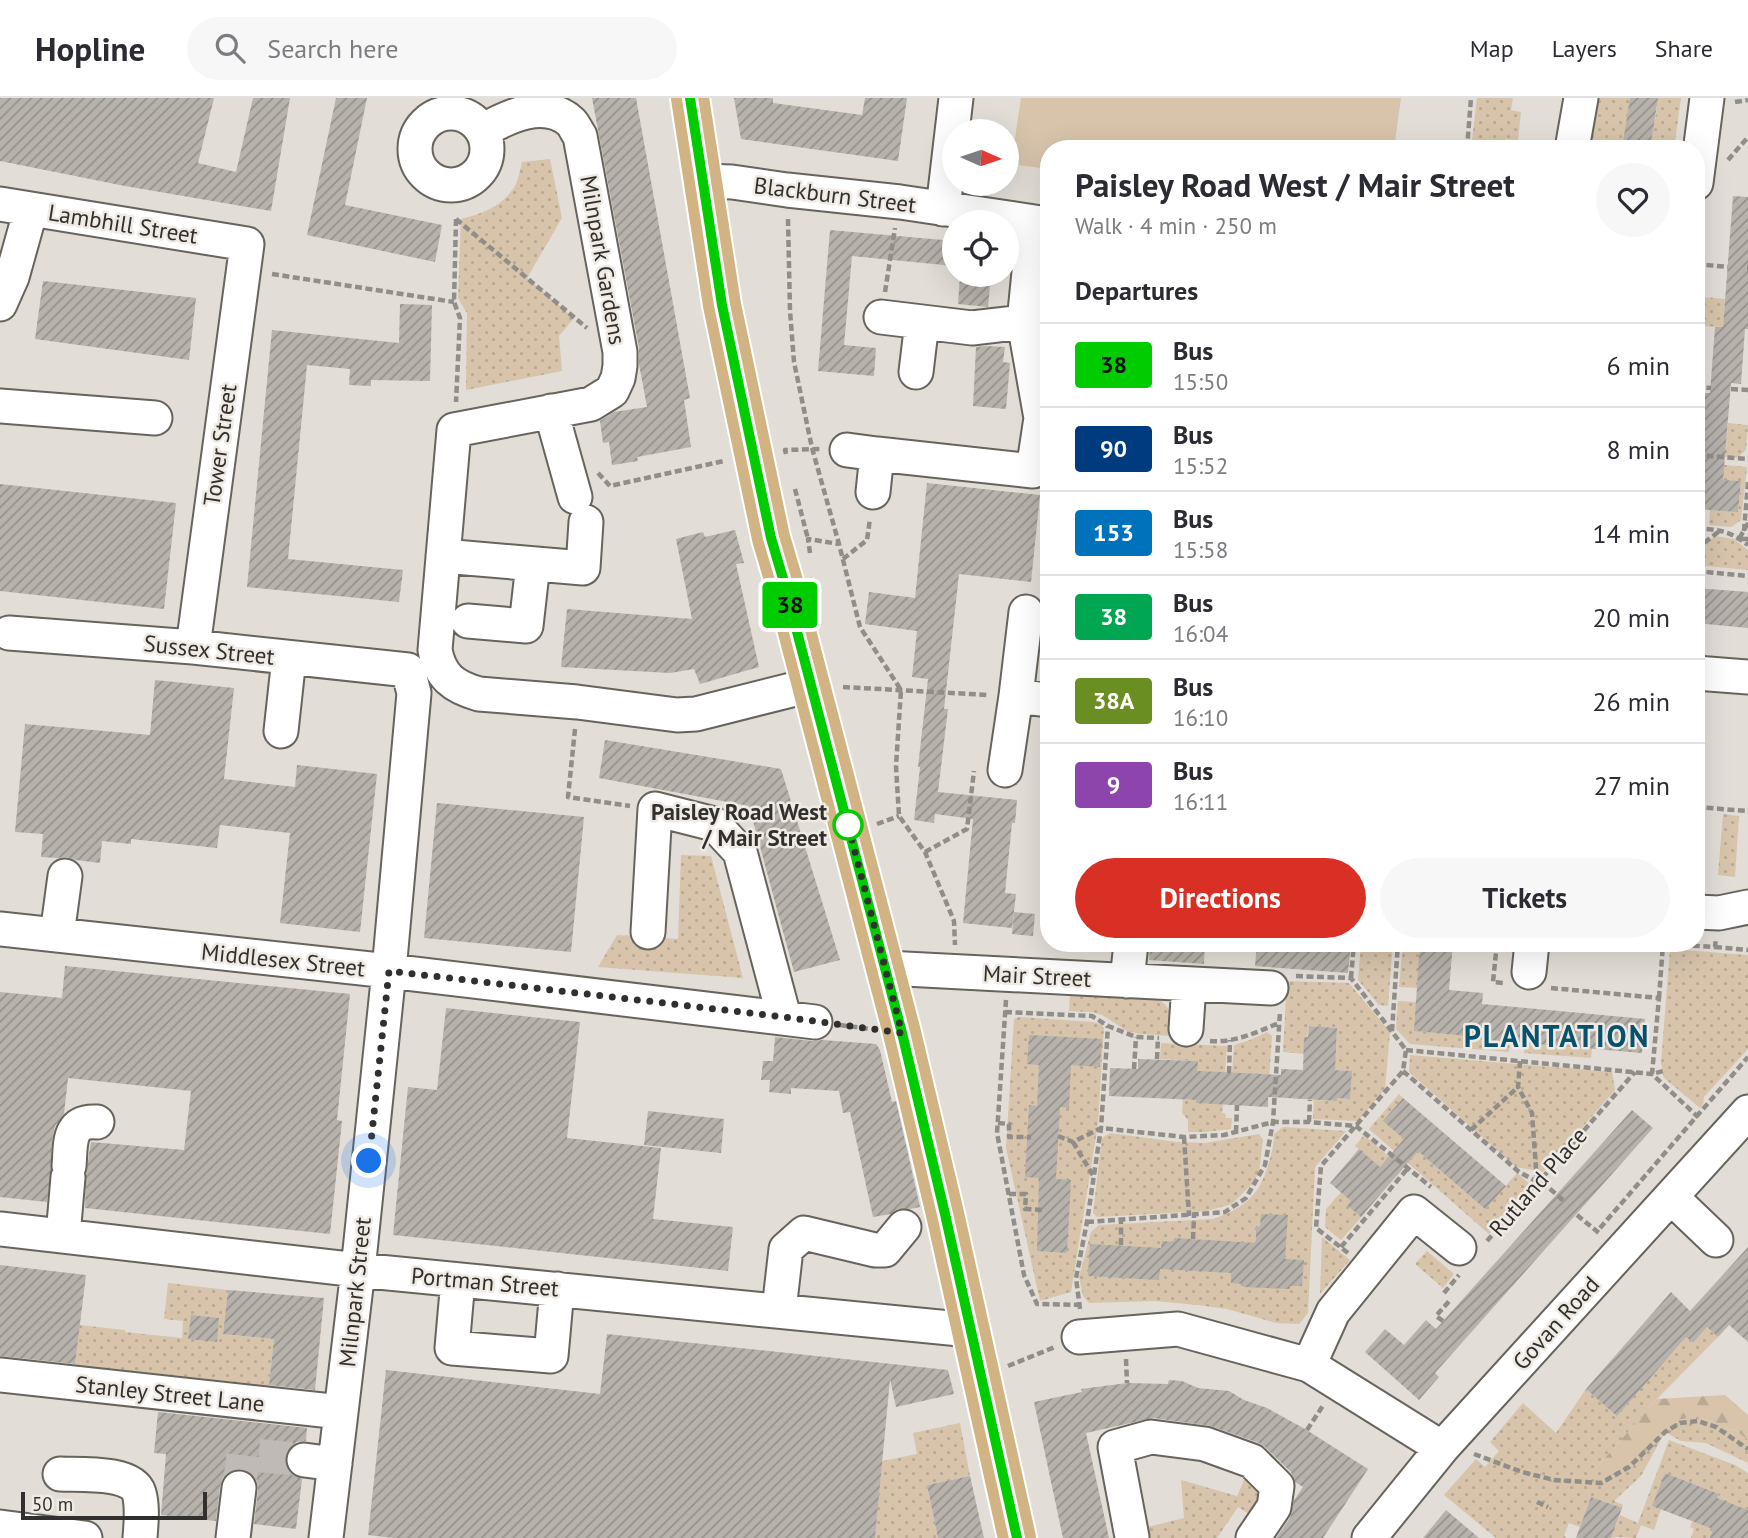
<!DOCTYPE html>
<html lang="en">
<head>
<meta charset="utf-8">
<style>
	:root { --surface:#fff; --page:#f7f7f7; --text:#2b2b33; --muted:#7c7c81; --line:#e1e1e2; --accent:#d93025 }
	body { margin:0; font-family:"PT Sans",sans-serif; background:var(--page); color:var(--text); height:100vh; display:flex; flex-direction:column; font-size:26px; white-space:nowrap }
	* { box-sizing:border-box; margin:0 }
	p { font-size:23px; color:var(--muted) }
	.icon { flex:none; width:38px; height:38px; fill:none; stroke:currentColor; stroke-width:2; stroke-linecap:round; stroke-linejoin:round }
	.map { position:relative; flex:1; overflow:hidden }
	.drawer { position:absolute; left:1040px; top:42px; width:665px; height:812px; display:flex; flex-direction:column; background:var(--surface); border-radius:28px; box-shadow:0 7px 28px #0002 }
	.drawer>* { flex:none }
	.badge { padding:0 14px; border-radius:5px; font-size:24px; line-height:46px }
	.needle { width:46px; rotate:93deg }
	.tools { position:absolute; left:942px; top:21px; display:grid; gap:14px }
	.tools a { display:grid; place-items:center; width:77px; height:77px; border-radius:50%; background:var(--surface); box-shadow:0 7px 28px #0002; font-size:35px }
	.scale { position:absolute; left:21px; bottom:18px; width:186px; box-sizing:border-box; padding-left:7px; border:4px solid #32302e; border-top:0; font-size:19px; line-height:24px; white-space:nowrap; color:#32302e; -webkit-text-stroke:5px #efebe4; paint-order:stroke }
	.you { position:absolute; width:35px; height:35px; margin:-18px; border:5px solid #fff; border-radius:50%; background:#1a73e8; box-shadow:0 0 0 10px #1a73e833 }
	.map>.badge { position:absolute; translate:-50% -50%; box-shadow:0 0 0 4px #fff }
	h2 { padding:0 35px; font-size:26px; line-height:63px }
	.round { display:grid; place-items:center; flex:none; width:74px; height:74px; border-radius:37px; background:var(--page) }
	.summary { display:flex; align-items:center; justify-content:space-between; height:119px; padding:0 35px }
	h1 { font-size:33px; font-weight:600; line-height:52px }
	.action { display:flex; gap:14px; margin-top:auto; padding:14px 35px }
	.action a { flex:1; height:80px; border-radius:42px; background:var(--accent); color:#fff; font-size:28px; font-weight:600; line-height:80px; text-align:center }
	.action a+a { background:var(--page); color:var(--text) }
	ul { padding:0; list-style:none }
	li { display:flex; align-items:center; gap:21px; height:84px; padding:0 35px; border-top:2px solid var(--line) }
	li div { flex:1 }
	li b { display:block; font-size:26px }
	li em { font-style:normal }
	li .badge { min-width:77px; font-weight:700; text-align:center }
	header { display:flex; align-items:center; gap:42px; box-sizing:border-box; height:98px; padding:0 35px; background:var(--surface); border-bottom:2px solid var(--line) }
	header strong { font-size:33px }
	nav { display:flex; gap:38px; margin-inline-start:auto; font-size:24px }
	.search { width:490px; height:63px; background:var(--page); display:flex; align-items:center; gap:18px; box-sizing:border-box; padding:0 24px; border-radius:38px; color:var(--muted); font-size:26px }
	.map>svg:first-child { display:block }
	.green { fill:url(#green-dots) }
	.forest { fill:url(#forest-firs) }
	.pitch { fill:#d7c4ab }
	.building { fill:url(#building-hatch) }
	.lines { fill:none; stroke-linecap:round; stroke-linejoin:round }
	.minor-tunnel { stroke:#bfbab5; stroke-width:33; stroke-dasharray:33 17; stroke-linecap:butt }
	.minor-casing { stroke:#67635d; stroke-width:37 }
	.major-casing { stroke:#fff; stroke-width:42 }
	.path { stroke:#918d89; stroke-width:4.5; stroke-dasharray:7 3.5; stroke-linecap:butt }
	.minor { stroke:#fff; stroke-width:33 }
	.major { stroke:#d1b384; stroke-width:38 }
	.line-casing { stroke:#fff; stroke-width:16 }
	.line { stroke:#0c0; stroke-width:10 }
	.walk { stroke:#32302e; stroke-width:7; stroke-dasharray:0 12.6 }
	.stop-dot { fill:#fff; stroke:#0c0; stroke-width:3.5 }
	.labels { text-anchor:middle; stroke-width:5; stroke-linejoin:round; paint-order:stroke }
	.street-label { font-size:23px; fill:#32302e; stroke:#efebe4 }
	.stop-label { font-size:23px; font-weight:bold; fill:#32302e; stroke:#efebe4; text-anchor:end }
	.district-label { font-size:30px; font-weight:bold; letter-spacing:2px; fill:#07516e; stroke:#efebe4 }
</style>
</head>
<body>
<header>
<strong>Hopline</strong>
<div class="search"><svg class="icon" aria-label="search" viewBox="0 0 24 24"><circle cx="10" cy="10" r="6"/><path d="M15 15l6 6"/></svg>Search here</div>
<nav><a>Map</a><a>Layers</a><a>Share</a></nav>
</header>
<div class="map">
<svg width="1748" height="1440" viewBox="0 0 1748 1440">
	<defs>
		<pattern id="green-dots" width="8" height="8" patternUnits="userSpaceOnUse" patternTransform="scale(1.75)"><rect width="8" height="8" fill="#d7c4ab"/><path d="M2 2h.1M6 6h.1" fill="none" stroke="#b9a993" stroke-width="1.8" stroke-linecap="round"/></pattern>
		<pattern id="forest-firs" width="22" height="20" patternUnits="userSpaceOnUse" patternTransform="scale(1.75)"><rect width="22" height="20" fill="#d7c4ab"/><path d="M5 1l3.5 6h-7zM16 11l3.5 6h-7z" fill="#b9a993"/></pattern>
		<pattern id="building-hatch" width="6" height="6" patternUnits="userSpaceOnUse" patternTransform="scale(1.75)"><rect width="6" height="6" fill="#b7b2ac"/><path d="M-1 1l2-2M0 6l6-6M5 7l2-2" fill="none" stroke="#95918c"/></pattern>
	</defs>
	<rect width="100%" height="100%" fill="#e2ddd7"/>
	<path class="green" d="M1477,0h36l-2,12 10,2 -3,29 -12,-2 -2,10h-33z
		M1593,0h37l4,19 21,3 3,-22h23l-7,51h-93z
		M550,61l12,59 -35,60 47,40 -15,18 3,35 -96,19 1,-77 -9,-15 3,-79c23,-6 43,-13 55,-35 3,-7 4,-15 6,-22z
		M1703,199l22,2 -2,28 -24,-1z
		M1728,325l20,2 -2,25 -9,8 -41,-4v-8l30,3z
		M1714,366l33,3 -6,53 -10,7 -22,-2 1,-15 28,1 3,-29 -28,-3z
		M1715,438l19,3 14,11v20l-52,-5v-14z
		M1723,716l16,2 -4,61 -17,-2z
		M681,757l30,1 32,122 -145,-11 19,-32 61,4z
		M1361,845h32l-5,63 -9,-1 -21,-25z
		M1403,845h17l-2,45 -19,-1z
		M1670,851l78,6v94l-44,48 -1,7 -3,4 -36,-30 -3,-15z
		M1287,883l62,2 41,49 -5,57 -27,32 -45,-2 1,-19 22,1 1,-3 13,1 1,-28 -25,-2 10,-14 1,-27 -28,-2 -5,28 -21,-2z
		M1070,895l85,6c18,5 17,21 16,37l-31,-2 -13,-3 -25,-16 -10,-3 -23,-1z
		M1398,903l19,1 -2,29 30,3 34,-11 -1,16 32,3 -1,10 -99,-8 -14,-15z
		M1019,919l74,5 8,2 3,4 -6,96 -27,168 -31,9 -34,-153 8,-129z
		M1267,934l5,4 -3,43 -37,-6 2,-28 16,-5z
		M1161,945l66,3 -2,27 -28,2v-14l-37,-2z
		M1525,945l67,6 -1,9 -67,-5z
		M1410,957l202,17 3,18 -72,82 -27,-5 -107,-95z
		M1399,996l4,4 -19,23 101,88 32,-36 14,12 -42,49 -120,-105z
		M1183,1002h13v3l27,1 -1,9h3l1,5h6l-1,11 -27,3h-16v-12l-6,-7z
		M1283,1029l63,4 -31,36 -7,146 -9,11 -23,-1 -49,-14 -30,-4 -42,-4 -66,2 -6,-7 -4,-19 12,-45 8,-7 114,-6c32,-11 47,-24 56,-57 3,-10 5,-18 5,-28z
		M1110,1035l67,9 28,1 54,-9 4,6 -4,32 -6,11 -21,21 -25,7 -110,6 -4,-4 9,-75z
		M1364,1037l39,34 -9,10 -39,-33z
		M1341,1094l24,21 -24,27 -16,-13 1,-18z
		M1322,1139l28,23 -30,34z
		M1427,1153l27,23 -11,14 -28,-24z
		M168,1185l60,7 -5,44 51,5 -6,55 -194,-20 5,-49 46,5v2l57,6 1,-17 -19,-2z
		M1707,1229l11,10 -61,62 -61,69 33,-1c9,-8 44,-46 52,-49 17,-5 34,4 47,13l6,-2 14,11v23l-42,-20 -25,-2 -16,-9 -24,44 -27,25 9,4 -1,3 -31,-11 -11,30 -11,-4 -5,13 3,2h-71l-52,-43 32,-36 9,8 14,-16 -9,-9 33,-39 33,30 30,-44 31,26 69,-78 7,6z
		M960,1325l10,53 -43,9 11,53h-63l7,-77 35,-7 -4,-21z
		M1669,1342l66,25 13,8v37l-24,-9 -13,34 7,3h-27l3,-9 -4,-2 3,-6 13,5 13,-32 -54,-21 -12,32 8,4 -7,21 -13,-5 -5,13 -19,-1 -6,1 9,-23 18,8z
		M1245,1380c16,12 17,21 9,39l-16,-10 -21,31h-77l3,-10 41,-10 -3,-38 56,16z"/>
	<path class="forest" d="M1725,1297l23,20v25l-14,-11 -6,2c-54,-37 -61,7 -98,35 -6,5 -17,8 -25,11l-9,-9 61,-69z"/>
	<path class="pitch" d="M1021,0h380l-7,51h-346v20l-37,-5z"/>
	<path class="building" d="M0,0h214l-16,65 38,9 17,-74h37l-19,113 -146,-25 -125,-25z
		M336,0h31l-22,107 97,20 -7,37 -128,-27z
		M592,0h44l54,300 -6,2 7,47 -54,10 1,4 -26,4 -3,-23 -6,1 -3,-22 14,-9 33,-5 -8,-43v-16z
		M734,0h39v5l89,12 3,-17h42l-9,63 -157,-22z
		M1630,0h28l-8,51h-28z
		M1733,98l15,1v132h-3l-4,55 -10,-1 -8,97 18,1 -3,31 -42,-3v-37l5,-79h9l5,-66h8z
		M830,132l124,11v25l-102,-10 -8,89 32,3 -2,28 -56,-5z
		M960,177h31l-3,32 -30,-3z
		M43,183l153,17 -7,62 -154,-21z
		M400,206l32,1 -2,76 -59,-1v6l-22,-1 1,-16 -43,-4 -19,194 115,11 -4,32 -152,-15 25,-257 127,13z
		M987,248l18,1 -2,15 7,1 -4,46 -33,-3 3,-59z
		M927,385l113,12 -9,87 -72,-8 -15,135h4l-10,83 79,8 -2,23h-3l-7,70 11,1 -4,34 -49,-5 10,-104 -38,-5 -1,9 -20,-3 6,-53h-2l10,-88 -16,-2 5,-46 -52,-7 4,-32 46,6z
		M0,386l176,19 -12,106 -164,-18z
		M735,432l9,33 -8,1 23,103 -59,17 -6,-15 -24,4 -109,-6 6,-58 125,10 -16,-80 27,-7 2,5z
		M1696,490l52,4v36l-52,-5z
		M155,582l79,8 -10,91 71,8 2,-22 80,9 -17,158 -80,-9 10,-90 -70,-8 -3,23 -86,-9v5l-29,-3 -2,22 -24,-3 -9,-3 -10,1 -16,-1 2,-23 -28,-2 10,-108 125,11z
		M605,642l176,29 59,191 -46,12 -45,-166 -150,-28z
		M437,705l147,14 -13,135 -147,-14z
		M1014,814l21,2 -2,22 -21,-2z
		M1150,845h55l-1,21 -55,-4z
		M1257,845h94l-3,30 -93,-7z
		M1420,845h33l-4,47 34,3 -1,11 163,15 -3,34 -165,-14 1,-2 -64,-6z
		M65,868l285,28 -13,126 5,1 -12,113 -245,-26 1,-35 5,-31 93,8 7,-59 -123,-13 -4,36 -9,12 -3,14 -1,30 -4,32 -47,-5v-205l62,6z
		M446,910l134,14 -13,116 94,10 -8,71 80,8 -5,44 -335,-36 15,-148 29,3z
		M1309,928l28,2 -2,42 17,1 -2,28 -13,-1v3l-69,-4v10l-72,-4v-3l-87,-4 1,-28 28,1v-10l60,2 -1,10 84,4v-6l22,1 1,-33h4z
		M1029,937l73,4 -2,28 -29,-2 -2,43 -9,-1 -4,72 15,1 -4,73 -30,-2 2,-73 -14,-1 4,-72 8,1 2,-41 -12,-1z
		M775,939l38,4 9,-1 54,4 4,6 12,52 4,-1 24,106 -10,2h-12l-7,5 -18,3 -23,-105 -7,1 -4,-22 -48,-3v6l-22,-2 1,-12h-9l2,-19h10z
		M1403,1000l103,88 -21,23 -67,-58 -57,66 -14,-12 4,-4 -21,-18 29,-34 21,18 24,-28 -21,-18z
		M1632,1012l21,18 -218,245 4,4 -20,23 -54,-48 20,-23 19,16 22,-25 10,9z
		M648,1013l76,8 -3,34 -77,-8z
		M1261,1116l27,1 -3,44 19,1 -2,26h-12v3l-47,-2v-3l-12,-1v-10l-71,-4 -1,11 -71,-4 2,-32 71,4 1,-7 12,1v-4l82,5v-17l4,1z
		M1748,1149v95l-19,-17 -11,12 -11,-10 -14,16 -7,-6 -69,79 -31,-27 85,-97 19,19z
		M0,1167l86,10 -11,89 -75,-8z
		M228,1192l96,8 -9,92 -46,-5 5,-46 -51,-5z
		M191,1217l28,3 -2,24 -29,-3z
		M607,1236l341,36 6,24 -58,13 -6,-28 -15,159h-482l-25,-3 18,-165 214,24z
		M1169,1282l13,1 16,7 31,3 15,9 23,8 38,21 63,40 -45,69h-47l14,-20 4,-18 9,-13 -8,-5 -4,-10 -26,-25 -6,-4 -48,-17 -58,-8 -67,15 23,105h-46l-29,-136 48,-10 -1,-3 46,-6 41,1z
		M158,1314l149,16 -1,13 -9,1 -8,6 -4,10 2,10 5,7 10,4 -6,50 -42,-5 4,-34 -1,-9 -7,-9 -9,-3 -10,2 -8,6 -3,9 -4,35 -55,-6 5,-61 -12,-1z
		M1665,1375l54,21 -2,4 31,12v28h-38l3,-9 -61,-23z
		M970,1378l14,62h-46l-11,-53z
		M1591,1399l31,11 -11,30h-35z
		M1446,1412l33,28h-56z"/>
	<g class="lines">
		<path class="minor-tunnel" d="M239,1390l4,-34 61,6"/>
		<defs>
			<path id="minor" d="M415 51a36 36 0 1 1 72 0a36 36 0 1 1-72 0Z
				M482,33c25,-14 63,-33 89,-9 3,3 6,10 9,14l40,216v14l-2,12 -6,13 -21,13 -137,26 -19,220c5,27 19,37 44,44l98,8 100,13 19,-1 115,-29
				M1572,51l9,-51
				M704,83l28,1 55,8 113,12 148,22
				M1696,85l11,-85
				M0,106l247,40 -54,403
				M943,111l13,-111
				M0,206l12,-27 19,-68
				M881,219l91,11 52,-6
				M916,274l6,-50
				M0,308l155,12
				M551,313l24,86
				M847,352l30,4
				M873,394l4,-38 156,17 8,-53 -17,-96 10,-100
				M443,458l140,12 3,-46
				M468,523l58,5 7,-62
				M9,535l184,14 215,23 6,23 -25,278 -31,299 -32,268
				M1696,575l52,4
				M1016,598l32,4
				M281,633l8,-73
				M1005,672l11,-74 10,-84
				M1696,814l23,1 29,-6
				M0,831l389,42 426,51
				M648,834l7,-123 59,15 26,28 44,165
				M57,837l8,-59
				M886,870l385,20
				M1529,874l3,-29
				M1127,883l4,-38
				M1186,931l3,-45
				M69,1068c2,-22 -2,-46 28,-44
				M1671,1099l45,43
				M0,1131l358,41 612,60
				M63,1138l5,-59
				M458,1182l-6,68 99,8 6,-67
				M779,1212l7,-61 18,-16 71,17h10l19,-23
				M1079,1239l99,-8 131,36 133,83
				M1309,1267l24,-53 81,-100 45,36
				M0,1277l341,37
				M304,1362l31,4
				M60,1376c19,1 72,-3 79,19 4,14 2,30 1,45
				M0,1429l85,11
				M1132,1439l-17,-90 36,-10 54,7 47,17 25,25 -3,21 -21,31
				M233,1440l6,-50
				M1369,1440l73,-90 306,-336"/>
			<path id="major" d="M690,0l32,207 49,233 13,44 118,451 43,181 72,324"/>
		</defs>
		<use href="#minor" class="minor-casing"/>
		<use href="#major" class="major-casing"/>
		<path class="path" d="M1735,4l13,-2
			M1467,51l4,-51
			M1728,62l20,-23
			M456,121l-2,83 6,16 -4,84
			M456,121l131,109
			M788,121l2,92 4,51 18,86 27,96 21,83 41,63 -5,76 3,50 26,36 29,69 1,24
			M1696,166l32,3
			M1747,170h1
			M272,176l182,28
			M885,194l10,-64
			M1696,289l15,1
			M1731,291l17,1
			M786,356l-1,-4 37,-1
			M1696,357l52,4
			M598,375l12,13 114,-25
			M795,391l13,50
			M1748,425l-9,16h9
			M1696,430c24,2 32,2 52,17
			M1744,433l4,-49
			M1696,451l25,-19
			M810,455l-2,-14 31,5
			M843,461l24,-19 3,-21
			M1696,473l52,5
			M843,589l145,8
			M575,631l-7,68 62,9
			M1696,709l52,4
			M877,726l22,-8
			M925,754l42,-23 7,-58
			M1497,845l-4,39 11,1
			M1715,849l33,3
			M1296,878l55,2
			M1351,880l3,-35
			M1551,890l108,10 -7,76 11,-3
			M1659,900l4,-54 52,3 1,-8
			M1006,902l-9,133 27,142 13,29 44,1
			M1005,914l87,4 16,10 28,11 23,1
			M840,927l30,4
			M1392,933l6,-88
			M1210,943c25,2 47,-9 69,-18
			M1406,952l246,24 46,43
			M1157,961l1,-21
			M1520,963l-2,26 14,26 5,69
			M1134,971l2,-32
			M1403,973l116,101 30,16 16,14
			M1229,975l1,-33
			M1309,1024l1,-22
			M998,1025l11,1v13h22
			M1471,1032l47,-43
			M1236,1034l1,-27
			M1058,1038l15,6 28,-14 83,9 40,-2 49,-13h36l47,4 75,61
			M1184,1039l5,79
			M1073,1044l21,35
			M1009,1096h17l-1,15 18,1
			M1577,1117l22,18
			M1087,1124l138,-10 21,-14 19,-33 8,-43 7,-110
			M1600,1130l148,-171
			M1193,1141l1,-23
			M1487,1143l148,-169
			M1121,1147v-25
			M1341,1149l67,-79
			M1348,1155l-32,-25 5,-62 82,-95 3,-21 -55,-72
			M1444,1195l15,-18
			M1080,1211l-4,-31 11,-56 14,-94 7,-102
			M1443,1223l-7,-5 15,-17
			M1126,1261l1,24
			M1008,1268l47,-19
			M1307,1332l17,-26
			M1474,1356l48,18 32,8 47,3 28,-16 36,-35 15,-9 18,-2 18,6 32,22
			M1537,1404l11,5"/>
		<use href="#minor" class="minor"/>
		<use href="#major" class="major"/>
	</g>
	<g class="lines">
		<defs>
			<path id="line" d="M690,0l32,207 49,233 13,44 118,451 43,181 72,324"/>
		</defs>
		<use href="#line" class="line-casing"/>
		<use href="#line" class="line"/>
		<path class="walk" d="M369,1063l20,-190 395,46 118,16 -54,-208"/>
	</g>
	<circle class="stop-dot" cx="848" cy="727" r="14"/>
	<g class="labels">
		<g class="street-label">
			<text transform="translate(835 97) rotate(7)" y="8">Blackburn Street</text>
			<text transform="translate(123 126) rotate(9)" y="8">Lambhill Street</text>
			<text transform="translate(603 162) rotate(80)" y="8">Milnpark Gardens</text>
			<text transform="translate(220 347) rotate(-82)" y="8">Tower Street</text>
			<text transform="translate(209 552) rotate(6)" y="8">Sussex Street</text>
			<text transform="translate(283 862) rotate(6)" y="8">Middlesex Street</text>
			<text transform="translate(1037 878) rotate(3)" y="8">Mair Street</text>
			<text transform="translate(1538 1084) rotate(-49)" y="8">Rutland Place</text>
			<text transform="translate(485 1184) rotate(5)" y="8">Portman Street</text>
			<text transform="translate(355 1194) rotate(-84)" y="8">Milnpark Street</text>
			<text transform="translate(1556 1225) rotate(-48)" y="8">Govan Road</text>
			<text transform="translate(170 1296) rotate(6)" y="8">Stanley Street Lane</text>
		</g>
		<g class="stop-label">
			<text x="827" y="722">Paisley Road West<tspan x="827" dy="26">/ Mair Street</tspan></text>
		</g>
		<g class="district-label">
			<text x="1557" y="949">PLANTATION</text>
		</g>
	</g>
</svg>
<div class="tools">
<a><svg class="needle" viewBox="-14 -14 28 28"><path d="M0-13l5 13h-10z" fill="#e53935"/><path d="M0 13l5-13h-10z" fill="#7c7c81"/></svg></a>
<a><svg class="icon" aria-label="locate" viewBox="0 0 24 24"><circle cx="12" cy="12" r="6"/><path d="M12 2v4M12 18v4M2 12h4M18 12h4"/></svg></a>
</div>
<div class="scale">50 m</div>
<div class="you" style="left:369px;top:1063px"></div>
<b class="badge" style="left:790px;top:507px;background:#0c0;color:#111">38</b>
<section class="drawer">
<div class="summary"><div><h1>Paisley Road West / Mair Street</h1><p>Walk · 4 min · 250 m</p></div><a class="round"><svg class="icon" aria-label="heart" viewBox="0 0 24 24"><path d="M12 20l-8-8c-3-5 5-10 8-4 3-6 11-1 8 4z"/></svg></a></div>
<h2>Departures</h2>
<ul>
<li><span class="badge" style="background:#0c0;color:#111">38</span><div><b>Bus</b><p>15:50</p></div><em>6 min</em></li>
<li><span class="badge" style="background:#003b80;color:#fff">90</span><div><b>Bus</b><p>15:52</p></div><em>8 min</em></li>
<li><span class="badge" style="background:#0072bc;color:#fff">153</span><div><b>Bus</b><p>15:58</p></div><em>14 min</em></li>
<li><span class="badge" style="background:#00a651;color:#fff">38</span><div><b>Bus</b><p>16:04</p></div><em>20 min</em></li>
<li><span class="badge" style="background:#6b8e23;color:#fff">38A</span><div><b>Bus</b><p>16:10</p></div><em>26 min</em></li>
<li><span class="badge" style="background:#8e44ad;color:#fff">9</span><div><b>Bus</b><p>16:11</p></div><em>27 min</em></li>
</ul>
<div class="action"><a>Directions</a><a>Tickets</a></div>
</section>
</div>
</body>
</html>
